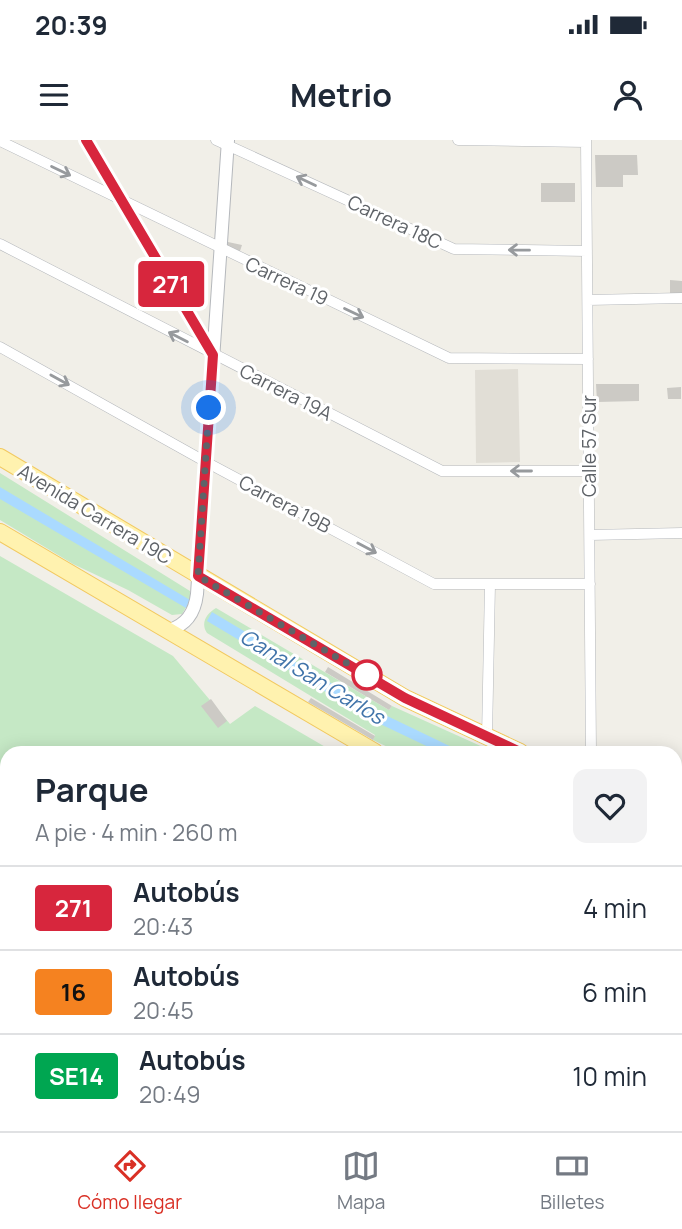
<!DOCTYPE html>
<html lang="es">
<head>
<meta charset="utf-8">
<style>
	:root { --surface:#fff; --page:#f2f2f3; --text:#1f2937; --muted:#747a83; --line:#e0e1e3; --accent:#d93025 }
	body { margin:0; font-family:Manrope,sans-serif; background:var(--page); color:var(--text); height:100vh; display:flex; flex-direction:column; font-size:26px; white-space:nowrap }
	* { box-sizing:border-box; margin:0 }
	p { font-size:23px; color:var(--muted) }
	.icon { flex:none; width:38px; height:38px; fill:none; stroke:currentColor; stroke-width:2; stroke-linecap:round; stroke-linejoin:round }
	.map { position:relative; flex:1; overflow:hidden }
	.details { position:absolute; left:0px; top:606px; width:682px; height:387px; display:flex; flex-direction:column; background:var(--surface); border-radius:21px 21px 0 0; box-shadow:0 4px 18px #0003 }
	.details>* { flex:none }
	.badge { padding:0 14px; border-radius:5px; font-size:24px; line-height:46px }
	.you { position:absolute; width:35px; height:35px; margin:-18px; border:5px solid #fff; border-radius:50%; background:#1a73e8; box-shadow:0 0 0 10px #1a73e833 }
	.map>.badge { position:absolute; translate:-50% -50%; box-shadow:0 0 0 4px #fff }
	.round { display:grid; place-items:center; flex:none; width:74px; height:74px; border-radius:14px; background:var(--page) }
	.summary { display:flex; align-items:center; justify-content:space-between; height:119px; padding:0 35px }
	h1 { font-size:33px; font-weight:700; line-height:52px }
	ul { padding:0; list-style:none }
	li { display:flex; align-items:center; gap:21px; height:84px; padding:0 35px; border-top:2px solid var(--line) }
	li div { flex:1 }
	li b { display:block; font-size:26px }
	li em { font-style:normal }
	li .badge { min-width:77px; font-weight:700; text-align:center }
	.status { display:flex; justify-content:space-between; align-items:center; height:49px; padding:0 35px; background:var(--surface); direction:ltr }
	.status svg { height:19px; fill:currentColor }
	header { display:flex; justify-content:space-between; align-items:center; height:91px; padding:0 35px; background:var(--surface); font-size:32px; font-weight:700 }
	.dock { display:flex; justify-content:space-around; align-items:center; height:98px; border-top:2px solid var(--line); background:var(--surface); font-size:19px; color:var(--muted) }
	.dock a { display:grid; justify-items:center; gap:4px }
	.dock .active { color:var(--accent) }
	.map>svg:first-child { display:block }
	.education { fill:#e1ded6 }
	.green { fill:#c5e8c5 }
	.water { fill:#aadaff }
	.building { fill:#cccac5 }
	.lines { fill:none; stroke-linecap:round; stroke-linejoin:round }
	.minor-casing { stroke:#b5b8bc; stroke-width:11 }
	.tertiary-casing { stroke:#b5b8bc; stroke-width:14 }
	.primary-casing { stroke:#f2c960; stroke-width:18 }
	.trunk-casing { stroke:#f9ab00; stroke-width:18 }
	.minor { stroke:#fff; stroke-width:10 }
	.tertiary { stroke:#fff; stroke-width:12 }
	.primary { stroke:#fff2af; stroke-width:16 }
	.trunk { stroke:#feeaa1; stroke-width:16 }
	.oneway { stroke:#979a9d }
	.line-casing { stroke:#fff; stroke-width:16 }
	.line { stroke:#d7263d; stroke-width:10 }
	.walk { stroke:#5f6368; stroke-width:7; stroke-dasharray:0 12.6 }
	.stop-dot { fill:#fff; stroke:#d7263d; stroke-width:3.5 }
	.labels { text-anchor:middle; stroke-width:6; stroke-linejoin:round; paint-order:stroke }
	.street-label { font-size:19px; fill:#5f6368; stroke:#fff }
	.water-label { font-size:21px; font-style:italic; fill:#4174aa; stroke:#fff }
</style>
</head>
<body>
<div class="status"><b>20:39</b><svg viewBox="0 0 49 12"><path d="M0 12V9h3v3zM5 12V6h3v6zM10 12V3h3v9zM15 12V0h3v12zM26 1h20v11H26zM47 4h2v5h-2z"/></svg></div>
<header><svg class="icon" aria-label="menu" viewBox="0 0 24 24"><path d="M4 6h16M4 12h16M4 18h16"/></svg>Metrio<svg class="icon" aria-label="person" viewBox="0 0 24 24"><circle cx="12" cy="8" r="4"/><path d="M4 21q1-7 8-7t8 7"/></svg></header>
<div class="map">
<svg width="682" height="991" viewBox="0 0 682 991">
	<rect width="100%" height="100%" fill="#f1efe8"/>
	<path class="education" d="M518,229l2,93 -44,1 -1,-93z"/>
	<path class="green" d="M0,333l190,118 1,8 -9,15 -10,1 -44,-25 -55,-26 -73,-44z
		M0,416l173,100 57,68 25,-18 79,46h-327v373h477l-1,6h-483z
		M216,468l173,102 3,-4 102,46h-96l-25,-12 2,-5 -168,-102c-7,-10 0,-20 9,-25z
		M676,704l6,6v60l-6,-8z
		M682,825v56l-6,7v-58z
		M682,911v80l-14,-6h8v-68z
		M547,985h48l-5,6h-47z
		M619,985h33l5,6h-44z"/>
	<path class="water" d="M0,347l190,113 -4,8 -186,-109z
		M212,472l169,101 81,39h-23l-63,-30 -169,-101z"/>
	<path class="building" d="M595,15h42l1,20h-15v12h-27z
		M541,43h34v19h-34z
		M228,102l14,3 -3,9 -12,-8z
		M670,140l12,1v12l-12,3z
		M596,244h43v17l-42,1z
		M681,247v12h-13l-1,-11z
		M328,527l64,39 -3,4 -64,-38z
		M311,558l64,38 -2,4 -65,-38z
		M211,559l16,22 -9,7 -17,-22z"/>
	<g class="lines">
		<defs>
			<path id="minor" d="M216,0l238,109 133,2
				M458,0l128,2
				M586,0l5,612
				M0,1l449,217 139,1
				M0,104l442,227h147
				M588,160l94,-2
				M0,207l206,115 228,122h156
				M590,395l92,-2
				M487,597l3,-153"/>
			<path id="tertiary" d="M86,0l127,214
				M169,490c18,-5 26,-19 28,-36l31,-454"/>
			<path id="primary" d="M0,317l405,241 115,54
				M0,392l375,220
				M676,692l6,5"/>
			<path id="trunk" d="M676,677l6,3
				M676,778l5,5
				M676,816l6,-5
				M676,901l6,-7
				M662,985l7,6
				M529,991l4,-6
				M599,991l5,-6"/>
		</defs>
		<use href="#minor" class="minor-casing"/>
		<use href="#tertiary" class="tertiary-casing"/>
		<use href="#primary" class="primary-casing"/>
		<use href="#trunk" class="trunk-casing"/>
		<use href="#minor" class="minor"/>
		<use href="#tertiary" class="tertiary"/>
		<use href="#primary" class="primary"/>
		<use href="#trunk" class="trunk"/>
	</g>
	<defs><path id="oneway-shaft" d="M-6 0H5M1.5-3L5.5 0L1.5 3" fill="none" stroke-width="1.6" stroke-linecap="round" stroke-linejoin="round" transform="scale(1.75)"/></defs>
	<g class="oneway">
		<use href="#oneway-shaft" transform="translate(61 31) rotate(26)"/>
		<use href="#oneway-shaft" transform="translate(306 41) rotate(-155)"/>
		<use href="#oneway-shaft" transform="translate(519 110) rotate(-179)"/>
		<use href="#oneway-shaft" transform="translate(354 173) rotate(25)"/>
		<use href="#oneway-shaft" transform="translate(178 197) rotate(-153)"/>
		<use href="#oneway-shaft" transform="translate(60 240) rotate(29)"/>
		<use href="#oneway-shaft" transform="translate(521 331) rotate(-180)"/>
		<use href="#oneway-shaft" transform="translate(367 408) rotate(28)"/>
	</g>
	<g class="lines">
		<defs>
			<path id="line" d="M86,0l127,215 -15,221 207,122 115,54"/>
		</defs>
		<use href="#line" class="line-casing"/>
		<use href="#line" class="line"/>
		<path class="walk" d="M209,268l-11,168 169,99"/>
	</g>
	<circle class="stop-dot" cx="367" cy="535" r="14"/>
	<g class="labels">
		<g class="street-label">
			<text transform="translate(395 82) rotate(25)" y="7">Carrera 18C</text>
			<text transform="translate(287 141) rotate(25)" y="7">Carrera 19</text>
			<text transform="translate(286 252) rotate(27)" y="7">Carrera 19A</text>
			<text transform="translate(589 306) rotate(-90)" y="7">Calle 57 Sur</text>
			<text transform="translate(285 364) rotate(28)" y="7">Carrera 19B</text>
			<text transform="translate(95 374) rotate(31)" y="7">Avenida Carrera 19C</text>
		</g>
		<g class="water-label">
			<text transform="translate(312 537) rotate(31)" y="7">Canal San Carlos</text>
		</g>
	</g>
</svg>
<div class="you" style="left:209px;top:268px"></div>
<b class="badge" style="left:171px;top:144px;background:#d7263d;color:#fff">271</b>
<section class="details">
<div class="summary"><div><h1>Parque</h1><p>A pie · 4 min · 260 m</p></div><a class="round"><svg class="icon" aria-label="heart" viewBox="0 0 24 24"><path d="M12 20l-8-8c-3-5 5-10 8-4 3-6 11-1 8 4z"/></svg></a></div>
<ul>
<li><span class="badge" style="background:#d7263d;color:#fff">271</span><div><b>Autobús</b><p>20:43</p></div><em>4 min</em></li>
<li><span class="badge" style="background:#f58220;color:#111">16</span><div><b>Autobús</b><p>20:45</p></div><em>6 min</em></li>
<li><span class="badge" style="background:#00a651;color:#fff">SE14</span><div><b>Autobús</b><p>20:49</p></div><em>10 min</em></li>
</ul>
</section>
</div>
<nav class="dock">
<a class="active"><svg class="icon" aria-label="directions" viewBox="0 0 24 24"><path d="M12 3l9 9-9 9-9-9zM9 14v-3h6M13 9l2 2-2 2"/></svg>Cómo llegar</a>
<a><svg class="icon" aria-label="map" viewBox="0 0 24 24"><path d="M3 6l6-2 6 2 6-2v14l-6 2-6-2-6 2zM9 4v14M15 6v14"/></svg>Mapa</a>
<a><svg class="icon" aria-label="tickets" viewBox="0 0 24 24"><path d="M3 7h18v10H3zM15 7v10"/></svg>Billetes</a>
</nav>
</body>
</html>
